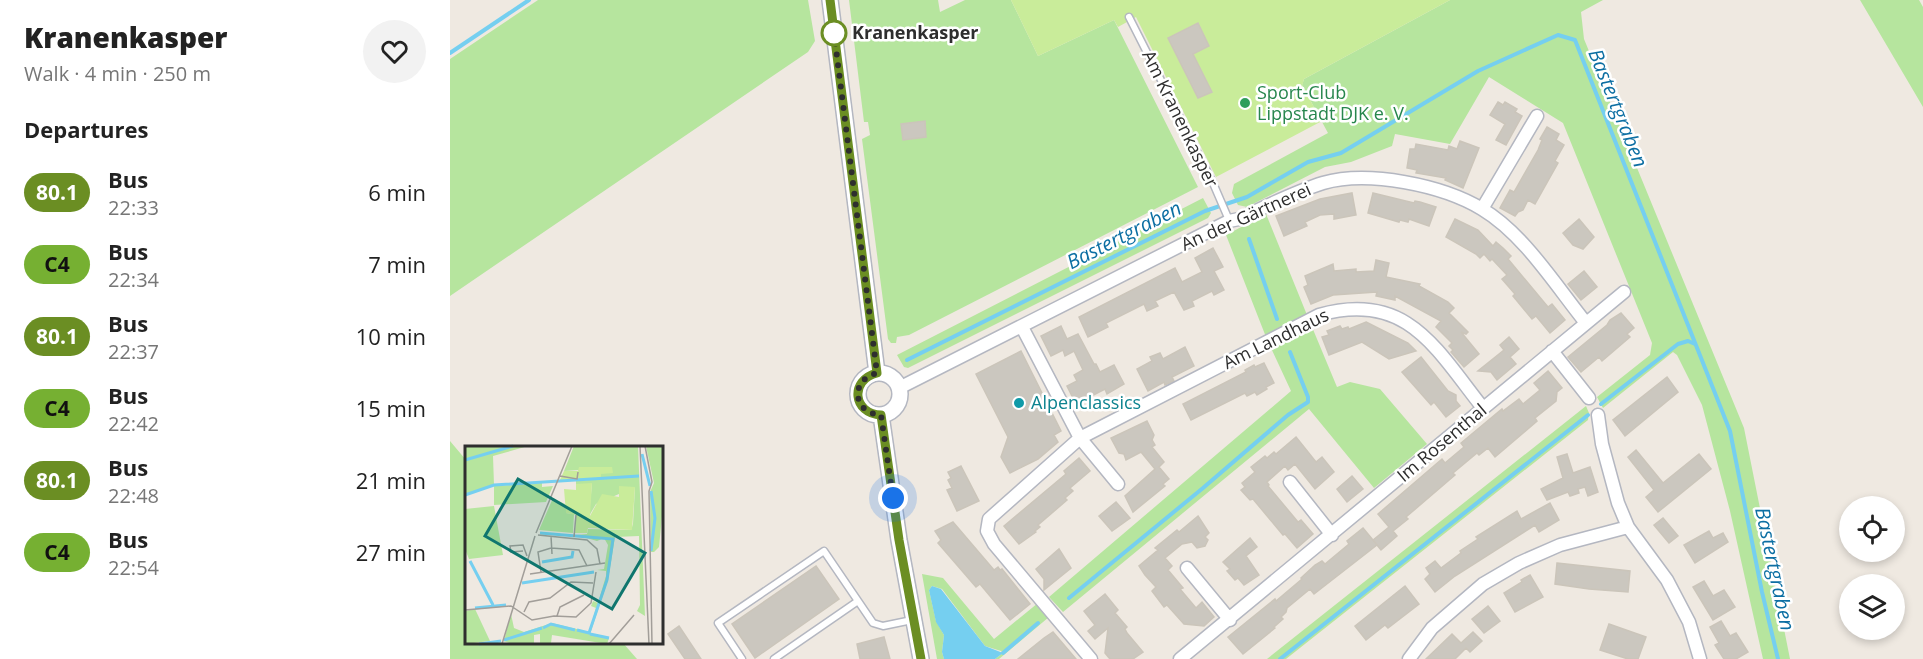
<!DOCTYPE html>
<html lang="en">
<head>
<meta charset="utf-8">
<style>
	:root { --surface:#fff; --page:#f2f2f2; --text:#222; --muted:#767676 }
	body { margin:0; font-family:"Open Sans",sans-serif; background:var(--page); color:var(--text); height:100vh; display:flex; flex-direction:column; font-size:22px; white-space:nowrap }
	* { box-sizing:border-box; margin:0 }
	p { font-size:20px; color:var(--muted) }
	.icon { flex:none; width:33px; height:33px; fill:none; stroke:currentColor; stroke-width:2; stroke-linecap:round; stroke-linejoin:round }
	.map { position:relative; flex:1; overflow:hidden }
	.sheet { display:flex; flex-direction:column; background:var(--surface); width:450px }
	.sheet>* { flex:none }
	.badge { padding:0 12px; border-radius:20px; font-size:21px; line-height:39px }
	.buttons { position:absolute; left:1389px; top:496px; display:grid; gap:12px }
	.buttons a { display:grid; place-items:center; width:66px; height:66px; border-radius:50%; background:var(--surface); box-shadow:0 3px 9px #0003; font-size:30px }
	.you { position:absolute; width:30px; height:30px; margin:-15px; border:4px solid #fff; border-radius:50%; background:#1a73e8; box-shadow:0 0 0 9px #1a73e833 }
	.map>.badge { position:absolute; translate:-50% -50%; box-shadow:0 0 0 3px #fff }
	h2 { padding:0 24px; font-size:22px; line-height:54px }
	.round { display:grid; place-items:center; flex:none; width:63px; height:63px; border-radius:32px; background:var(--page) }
	.head { display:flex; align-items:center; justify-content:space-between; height:102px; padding:0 24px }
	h1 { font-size:28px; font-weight:800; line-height:45px }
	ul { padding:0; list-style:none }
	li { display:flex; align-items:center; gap:18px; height:72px; padding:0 24px }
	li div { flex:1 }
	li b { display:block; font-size:22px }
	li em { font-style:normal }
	li .badge { min-width:66px; font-weight:700; text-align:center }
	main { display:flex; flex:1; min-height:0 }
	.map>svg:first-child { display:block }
	.green { fill:#b6e59e }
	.pitch { fill:#c9ec9a }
	.water { fill:#75cff0 }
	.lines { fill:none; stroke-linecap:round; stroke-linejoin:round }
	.stream { stroke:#75cff0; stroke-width:4 }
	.building { fill:#cbc7bf; stroke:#cbc5ba; stroke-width:1.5 }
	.service-casing { stroke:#b4b7c1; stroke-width:9 }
	.minor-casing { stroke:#b4b7c1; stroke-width:15 }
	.tertiary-casing { stroke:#b4b7c1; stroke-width:18 }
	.service { stroke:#fff; stroke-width:6 }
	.minor { stroke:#fff; stroke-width:12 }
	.tertiary { stroke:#fff; stroke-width:15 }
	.line-casing { stroke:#fff; stroke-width:14 }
	.line { stroke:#6b8e23; stroke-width:9 }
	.walk { stroke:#2e2e2e; stroke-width:6; stroke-dasharray:0 10.8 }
	.stop-dot { fill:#fff; stroke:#6b8e23; stroke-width:3 }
	.leisure-dot { fill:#2e9e5b; stroke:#fff; stroke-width:2 }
	.culture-dot { fill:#0f9aa8; stroke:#fff; stroke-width:2 }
	.labels { text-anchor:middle; stroke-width:5; stroke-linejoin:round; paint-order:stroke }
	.stop-label { font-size:18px; font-weight:bold; fill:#2e2e2e; stroke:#fff; text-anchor:start }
	.leisure-label { font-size:18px; fill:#27864d; stroke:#fff; text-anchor:start }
	.street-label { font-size:18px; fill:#2e2e2e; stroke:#fff }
	.culture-label { font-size:18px; fill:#0d838f; stroke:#fff; text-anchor:start }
	.water-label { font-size:20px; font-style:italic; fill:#0d6fa3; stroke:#fff }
	.inset-river { fill:none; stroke:#75cff0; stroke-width:3 }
	.inset-road { fill:none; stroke:#a29e99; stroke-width:1.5 }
	.view { fill:#0f766e; fill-opacity:0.15; stroke:#0f766e; stroke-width:3 }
	.inset-edge { fill:none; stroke:#2e2e2e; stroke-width:3 }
</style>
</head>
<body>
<main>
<section class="sheet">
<div class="head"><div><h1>Kranenkasper</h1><p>Walk · 4 min · 250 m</p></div><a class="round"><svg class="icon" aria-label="heart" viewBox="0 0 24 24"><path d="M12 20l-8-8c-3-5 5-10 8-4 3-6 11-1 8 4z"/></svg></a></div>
<h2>Departures</h2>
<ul>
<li><span class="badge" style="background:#6b8e23;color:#fff">80.1</span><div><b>Bus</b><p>22:33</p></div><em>6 min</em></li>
<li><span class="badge" style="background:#76b032;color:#111">C4</span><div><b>Bus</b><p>22:34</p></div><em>7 min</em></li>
<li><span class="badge" style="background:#6b8e23;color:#fff">80.1</span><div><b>Bus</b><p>22:37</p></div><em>10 min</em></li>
<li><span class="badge" style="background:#76b032;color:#111">C4</span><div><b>Bus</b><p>22:42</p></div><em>15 min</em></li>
<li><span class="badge" style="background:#6b8e23;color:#fff">80.1</span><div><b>Bus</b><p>22:48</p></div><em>21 min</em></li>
<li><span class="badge" style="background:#76b032;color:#111">C4</span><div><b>Bus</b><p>22:54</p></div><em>27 min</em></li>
</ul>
</section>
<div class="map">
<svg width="1473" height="659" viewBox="0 0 1473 659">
	<rect width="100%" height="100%" fill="#efe9e1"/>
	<path class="green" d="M88,0h270l7,41 -7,11 -358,244v-237z
		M399,0h89l2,12 25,-12h46l27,56 76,-36 84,167 -289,148 -12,2 -1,6h-5l-3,-4 -26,-200 8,-4 -2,-13h-4z
		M1000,0h153l-22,12 3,27 160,389 46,231h-27l-33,-148 -28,-106 -25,-50 -4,-3 -70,56 -6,-11 53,-42 2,-12 -89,-220 -74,-46 -39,67 -55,-10 -3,12 -41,16 -26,5 -78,40 -9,-2 -6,-12 2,-9 94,-51 -26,-48 2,-6z
		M1410,0h59l4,7v100z
		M753,198l8,15 -3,5 -300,150 -4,-1 -7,-12z
		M816,214l41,101 -41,22 -40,-102z
		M862,327l25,60 13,-5 30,7 47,55 -53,44 -65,-79 -246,203 -14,-15 242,-206 -20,-43z
		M1136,406l3,7 -1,7 -302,239h-19z
		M0,441l16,19v182l157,1 14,16h-187z
		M472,574l21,4 51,61 44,-36 11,14 -50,42h-4l8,-6 -2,-2 -16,-5 -43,-57 -10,-3 -3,4 7,31 8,14 -2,17 2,7h-7z"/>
	<path class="pitch" d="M561,0h439l-146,79 -2,7 20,35 -106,56 -80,-160 -18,10 -4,-7 -76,36z"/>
	<path class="water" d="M482,586l9,3 44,57 18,7 -8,6h-51l-2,-7 2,-17 -8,-13 -7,-32z"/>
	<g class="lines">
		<path class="stream" d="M0,53l79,-53
			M799,239l28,80
			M457,360l298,-149 42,-14 61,-35 33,-9 137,-82 80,-36 17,5 155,391 32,161 16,67
			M1151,404l77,-60 10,-3 7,3
			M619,598l134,-110 85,-73 20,-13v-5l-18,-45
			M553,653l35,-30
			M830,659l308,-244"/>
	</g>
	<path class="building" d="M748,23l11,23 -16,8 19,38 -14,6 -30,-60z
		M1048,102l5,3 2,-3 12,7 -2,3 7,4 -16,29 -10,-5 9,-16 -15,-9z
		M475,121l1,16 -23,3 -2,-16z
		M1097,127l12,7 -3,6 8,5 -9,16 3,2 -23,41 -7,-4 -5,10 -5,2 -3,4 -15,-8 10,-18 4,2 24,-42 4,-10 -2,-1z
		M1010,141l19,7 -16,40 -18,-8 1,-2 -30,-5 1,-3 -10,-2 3,-19h5l1,-5 32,6 1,-4 8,3z
		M902,193l4,22 -22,4v-5l-14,1 -15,7 2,4 -23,10 -8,-20 44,-17z
		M923,193l41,10 1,-2 5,1 16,5 -7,19 -20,-7 -1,3 -8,-2 -1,2 -31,-9z
		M1005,219l23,11 15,16 3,-4 7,6 8,8 -3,3 40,48 4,-3 13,16 -15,13 -14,-17 -4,3 -19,-23 2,-2 -13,-15 5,-4 -15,-16 -2,2 -6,-7 -4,4 -4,-4 -30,-17z
		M1129,219l15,18 -11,12 -10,-4 -10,-12z
		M763,248l10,19 -9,4 10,19 -10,5 -2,-4 -20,10 2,5 -10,4 -10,-18 -19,9 3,5 -11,5 -3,-7 -38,19 2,4 -20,10 -9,-20 96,-49 7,14 20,-10 -7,-14z
		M926,260l13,3 -3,14 34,7 -1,2 29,16 6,6 -5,5 19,19 -2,2 -5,-2 18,22 -15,13 -13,-15 2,-2 -4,-4 3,-3 -16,-16 5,-6 -46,-25v4l-19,-4 1,-4 -44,3 -22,9 -7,-17 4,-2 -3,-9 28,-12 1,7 22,-2v3l18,-1z
		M1134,271l13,16 -16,13 -13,-16z
		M1171,313l13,15 -7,6 3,3 -28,24 -3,-4 -18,15 -13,-15 39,-32 3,-5z
		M916,322l42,21 8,8 -27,8 -27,-17 -33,13 -7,-18 7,-2 -2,-4 13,-5 2,3 6,-2 1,2z
		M611,326l6,13 11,-5 16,30h2l4,8 14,-7 10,19 -17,10 -2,-5 -29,15 -9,-18 10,-5 -3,-6 9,-5 -9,-19 -9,5 -2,-6 -12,6 -10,-20z
		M1059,337l10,12 -9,8 6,7 -19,16 -6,-8 -13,-1 26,-21 -4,-5z
		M735,347l9,19 -22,11 2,4 -9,4 -1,-3 -16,9 -11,-22 15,-8 -2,-4 10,-4 3,6z
		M571,351l40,80 -7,4 4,7 -20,17 -28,14 -9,-16 7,-20 -32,-63z
		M971,357l27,34 8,4v6l4,5 -14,11 -12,-15 -3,3 -29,-33z
		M814,363l10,20 -8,4 1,2 -10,6 -2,-3 -8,4 -2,-3 -54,27 -8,-16 63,-32 -1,-2 9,-5 1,2z
		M1098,371l14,17 -5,4 -1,9 -21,17 2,3 -42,36 -7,-9 -9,7 -2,-2 -24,20 2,2 -49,42 2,2 -15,12 4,5 -16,14 -8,-10 16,-13 -11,-13 64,-55 3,4 19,-16 -3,-4 41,-34 1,2 16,-12 4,5 17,-14 -6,-7z
		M1217,377l11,15 -53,44 -12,-16z
		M697,421l7,14 -2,5 3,5 -3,2 12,15 -5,5 10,12 -6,5 2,2 -32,26 -8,-16 30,-27 -14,-17 -15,8 -2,-6 -5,-1 -8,-15z
		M846,437l20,25 6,-5 12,15 -19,17 -20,-25 -7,6 -3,-4 -18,16 2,3 -1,1 30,36 3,-2 12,14 -16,14 -12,-14 -2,1 -30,-36 -3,1 -9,-10 4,-3 -3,-4 13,-11 -4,-5 14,-11 2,2 7,-6 2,2z
		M1186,450l27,33 36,-29 12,15 -53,43 -12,-15 8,-7 -26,-33z
		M1117,454l6,19 17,-6 8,25 -10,4 -3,-9 -7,2 1,4 -9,3 -2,-4 -21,8 -6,-11 22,-11 -6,-21z
		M629,458l11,13 -20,17 3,3 -8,7 2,2 -29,25 2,2 -5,4 1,1 -17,12 -15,-18 62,-52 -2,-3z
		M511,466l18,35 -22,10 -10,-21 5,-2 -4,-8 3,-2 -3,-6z
		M902,476l11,13 -16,13 -10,-13z
		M666,502l14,16 -18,13 -13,-15z
		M1100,503l9,17 -20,12 -4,-7 -80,51 -20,16 -10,-13 5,-5 -4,-6 9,-7 6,7 20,-15 -1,-2 18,-12 -2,-2 41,-26 4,8z
		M748,516l11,17 -4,4 3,3 -3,6 -8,2 -5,-6 -10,2 -17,14 7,8 -4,4 15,18 -3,1 16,19 6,-6 12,15 -10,9 -20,-2 -17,-19 -3,2 -12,-16 4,-4 -11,-12 -6,-9 19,-16 -3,-2 22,-18 2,2z
		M1213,518l15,18 -9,7 -15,-18z
		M503,522l41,48 4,-3 2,3 2,-1 28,35 -20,16 -30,-36 -4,3 -38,-44 3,-3 -6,-9z
		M913,528l14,17 -63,49 -4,-5 -23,19 -1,4 -5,5 2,2 -9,8 1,1 -32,26 -15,-17 47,-38 1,2 26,-22 -1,-1 14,-13 7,-4 3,3 24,-20 -2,-3z
		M1259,531l4,7 10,-5 5,9 -33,21 -11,-18z
		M800,538l7,9 -11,9 13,19 -15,10 -6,-7 -3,2 -8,-9 3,-2 -7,-7z
		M609,549l12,19 -27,22v-11l-8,-10z
		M1107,563l73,8 -2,21 -39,-3 -34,-5z
		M366,566l23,33 -84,59 -23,-34z
		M1080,575l13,22 -28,15 -11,-19 18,-11 -1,-2z
		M1254,581l9,15 11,-6 11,17 -22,13 -20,-33z
		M955,586l14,18 -31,24 -3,-3 -19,15 -11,-14z
		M655,594l13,16 -3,3 12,14 -2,2 2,4 16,19 -10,7h-23l-5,-6 3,-25 -13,11 -7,-8 7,-6 -11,-14z
		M1038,606l12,15 -16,12 -12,-14z
		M1271,621l9,15 6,-3 12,19 -12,7h-12l-9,-14 4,-2 -9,-16z
		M1159,624l37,13 -8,22h-10l-28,-9z
		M229,626l22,33h-16l-17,-25z
		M603,632l23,27h-58l26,-21z
		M1023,632l9,9 -12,11 -4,-4 -11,11h-29l26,-25 9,9z
		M434,637l6,22h-30l-3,-15z"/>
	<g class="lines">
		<defs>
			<path id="service" d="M679,17l84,166 16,37
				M292,659l-24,-36 106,-72 49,72 10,3 29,-6
				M324,659l84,-58"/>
			<path id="minor" d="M1032,209l55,-93
				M572,327l58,111 38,46
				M1102,351l37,47
				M449,388l330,-167 10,-2c28,-13 55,-27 84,-36 45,-13 119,2 159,26 42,25 74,77 104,114
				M1148,415l4,29 16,59 10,24 39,53 22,42 11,37
				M840,482l42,53
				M737,568l43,52
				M641,659l-97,-115 -7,-13 2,-12 91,-81 239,-123c88,-25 117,34 164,93
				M730,659l444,-367
				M959,659l23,-31 51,-44 36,-21 41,-18 68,-18"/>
			<path id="tertiary" d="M380,0l47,373
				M408 394a21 21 0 1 1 42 0a21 21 0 1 1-42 0Z
				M431,415l18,125 22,119"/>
		</defs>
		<use href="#service" class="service-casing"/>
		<use href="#minor" class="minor-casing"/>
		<use href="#tertiary" class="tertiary-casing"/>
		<use href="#service" class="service"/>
		<use href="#minor" class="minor"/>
		<use href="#tertiary" class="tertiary"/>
	</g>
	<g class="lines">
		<defs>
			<path id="line" d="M380,0l47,373c-28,7 -24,41 4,42l18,125 22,119"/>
		</defs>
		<use href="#line" class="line-casing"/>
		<use href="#line" class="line"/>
		<path class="walk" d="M384,33l43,340c-28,7 -24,41 4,42l12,83"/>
	</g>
	<circle class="stop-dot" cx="384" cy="33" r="12"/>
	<circle class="leisure-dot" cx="795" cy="103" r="6"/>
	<circle class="culture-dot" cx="569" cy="403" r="6"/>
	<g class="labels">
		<g class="stop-label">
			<text x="402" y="39">Kranenkasper</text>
		</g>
		<g class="leisure-label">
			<text x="807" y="99">Sport-Club<tspan x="807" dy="21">Lippstadt DJK e. V.</tspan></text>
		</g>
		<g class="street-label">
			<text transform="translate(730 119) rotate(64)" y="6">Am Kranenkasper</text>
			<text transform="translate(796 217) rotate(-24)" y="6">An der Gärtnerei</text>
			<text transform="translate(826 339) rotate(-26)" y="6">Am Landhaus</text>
			<text transform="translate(992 443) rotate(-40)" y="6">Im Rosenthal</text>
		</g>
		<g class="culture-label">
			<text x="581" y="409">Alpenclassics</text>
		</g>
		<g class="water-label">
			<text transform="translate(1168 108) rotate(68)" y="7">Bastertgraben</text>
			<text transform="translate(674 235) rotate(-27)" y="7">Bastertgraben</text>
			<text transform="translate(1325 569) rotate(78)" y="7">Bastertgraben</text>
		</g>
	</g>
	<g transform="translate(15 446)">
		<rect width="198" height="198" fill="#efe9e1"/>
		<path d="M0,0h63l-35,10 1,29 -29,9zM109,0h64l7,170 -8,-5 3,-6 -1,-69 -24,1 -7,43 -18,54 19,4 -2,6 -55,-9 -1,8 -11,1v-10l-6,1v9h-22l-8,-3 7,-27 3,14 10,4 28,-9 37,9 7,-24 -5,-2 2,-5 5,2 8,-27v-5l-9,-1 7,-1 4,-24 -4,-7 -7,3 -21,-6 11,-1 1,-5 43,1 2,-6 2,-37 -39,17 -7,12 3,-32h-16v-3l25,-2 -1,-5 -6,-5 -30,2zM181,0h17v60l-4,41 -5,5h-3l-1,-60 4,-9zM77,37v4l11,-1 -7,16 -52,3v-19zM88,52l14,7 -1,8 8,1 -1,19 -34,-3zM29,60l9,49 -34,4 -4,-10v-40zM10,163l15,32 -25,3v-33z" fill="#b6e59e"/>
		<path d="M114,21h33l1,6 -12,1v4l-41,2 4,-9h14zM127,37l-2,33 12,-22 17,3v-11l16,1 -3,43 -44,-2 -1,5h-12l1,-18 -10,-2 -2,-24 12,1v-6z" fill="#c9ec9a"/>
		<path class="inset-river" d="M177,8l8,32M0,14l48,-14M186,45l4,27 -4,33M0,49l29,-10 145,-9M75,87l73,6 -6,41 -18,53 -12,-3M5,115l23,44M77,116l30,-5 1,-6M57,137l72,-11M10,162l31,-3M78,182l8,-4 24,6M125,188l19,4M39,194l38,-12M14,198l22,-3"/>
		<path class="inset-road" d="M175,0l9,198M180,0l7,36 -3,9 3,153M95,30l17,3 1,-7M71,87l36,-87M73,89l49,5 10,9 3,15M86,90l1,18M109,91l2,-22M58,105l-12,1 -1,-6 13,-1 4,11M76,126l-3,-20 13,-4 28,2 8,16M65,128l75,-11M0,164l46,-4 21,14 22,-4 22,1 15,-14 5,-31M59,166l5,-10 21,-4 21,-16 22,1M92,170l3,-9 24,-12M37,198l33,-108M144,198l25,-29"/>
		<path class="view" d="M53,33l127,74 -33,56 -127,-73z"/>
		<rect width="198" height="198" class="inset-edge"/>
	</g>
</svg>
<div class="buttons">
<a><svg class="icon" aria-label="locate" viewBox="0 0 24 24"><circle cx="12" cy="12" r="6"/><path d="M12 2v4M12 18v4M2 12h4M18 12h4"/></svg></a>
<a><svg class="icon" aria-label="layers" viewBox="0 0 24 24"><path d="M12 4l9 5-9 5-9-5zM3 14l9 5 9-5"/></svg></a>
</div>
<div class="you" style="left:443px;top:498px"></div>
</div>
</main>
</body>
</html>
